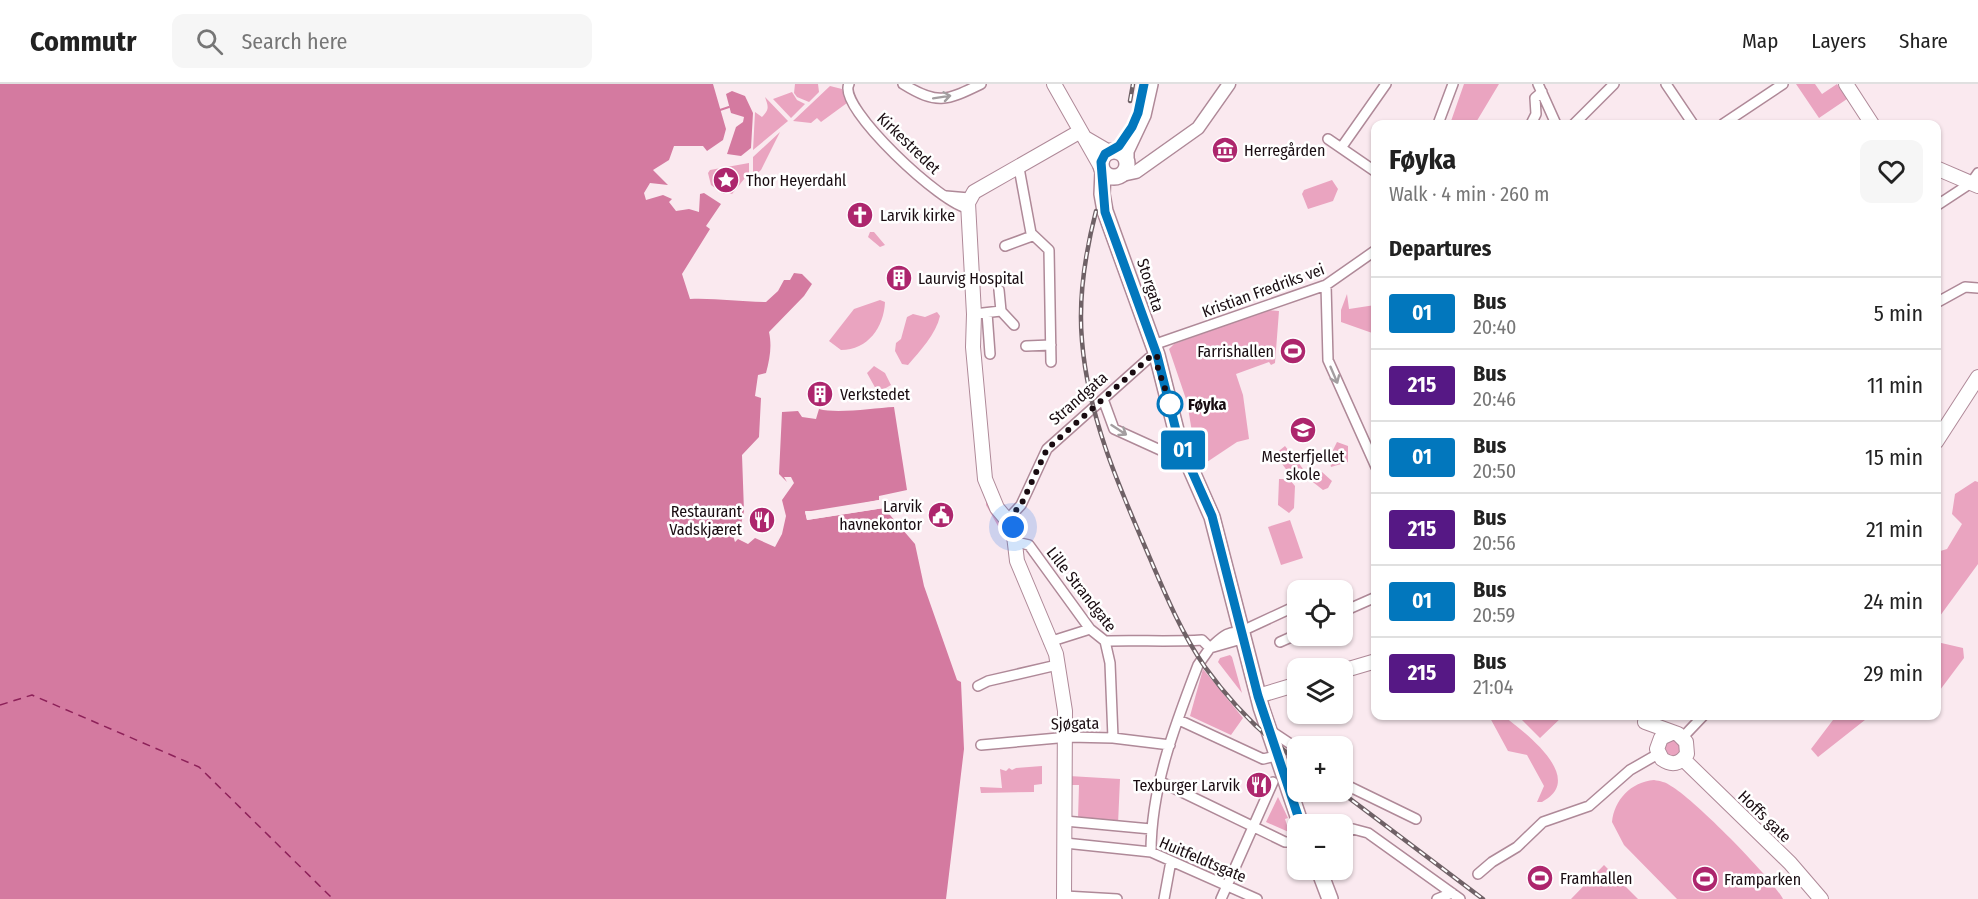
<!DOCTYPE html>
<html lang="en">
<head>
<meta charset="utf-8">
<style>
	:root { --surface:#fff; --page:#f6f6f6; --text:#222; --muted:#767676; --line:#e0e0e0 }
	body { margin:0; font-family:"Fira Sans Condensed",sans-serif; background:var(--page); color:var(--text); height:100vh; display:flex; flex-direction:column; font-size:22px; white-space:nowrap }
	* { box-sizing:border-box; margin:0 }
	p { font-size:20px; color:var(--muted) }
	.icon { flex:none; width:33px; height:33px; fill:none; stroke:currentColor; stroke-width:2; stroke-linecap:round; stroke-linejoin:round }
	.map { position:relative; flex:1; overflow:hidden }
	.drawer { position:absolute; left:1371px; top:36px; width:570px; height:600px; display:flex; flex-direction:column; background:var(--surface); border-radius:12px; box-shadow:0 2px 4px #0004 }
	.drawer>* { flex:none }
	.badge { padding:0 12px; border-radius:4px; font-size:21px; line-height:39px }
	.fabs { position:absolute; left:1287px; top:496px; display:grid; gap:12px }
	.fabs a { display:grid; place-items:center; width:66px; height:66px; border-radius:12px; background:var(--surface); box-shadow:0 2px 4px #0004; font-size:30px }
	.you { position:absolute; width:30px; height:30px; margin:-15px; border:4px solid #fff; border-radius:50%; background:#1a73e8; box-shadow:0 0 0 9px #1a73e833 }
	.map>.badge { position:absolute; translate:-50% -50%; box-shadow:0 0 0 3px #fff }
	h2 { padding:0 18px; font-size:22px; line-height:54px }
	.round { display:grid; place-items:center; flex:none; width:63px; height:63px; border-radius:12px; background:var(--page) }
	.head { display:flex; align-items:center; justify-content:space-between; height:102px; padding:0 18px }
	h1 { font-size:28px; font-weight:700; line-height:45px }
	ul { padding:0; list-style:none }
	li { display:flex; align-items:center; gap:18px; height:72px; padding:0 18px; border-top:2px solid var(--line) }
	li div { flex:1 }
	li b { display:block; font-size:22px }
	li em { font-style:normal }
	li .badge { min-width:66px; font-weight:700; text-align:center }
	header { display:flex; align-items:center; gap:36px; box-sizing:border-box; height:84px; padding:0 30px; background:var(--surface); border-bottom:2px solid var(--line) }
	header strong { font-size:28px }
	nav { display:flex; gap:33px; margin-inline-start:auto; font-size:21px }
	.search { width:420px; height:54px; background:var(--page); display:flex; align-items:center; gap:15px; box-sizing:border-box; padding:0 21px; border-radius:12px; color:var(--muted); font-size:22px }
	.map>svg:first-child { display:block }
	.green { fill:#eaa4c0 }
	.water { fill:#d47aa0 }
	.pier { fill:#fae9ef }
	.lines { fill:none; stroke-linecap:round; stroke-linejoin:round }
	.stream { stroke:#d47aa0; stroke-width:2 }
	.ferry { stroke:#8d2159; stroke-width:1.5; stroke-dasharray:8 6; stroke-linecap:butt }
	.minor-casing { stroke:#af8998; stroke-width:12 }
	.tertiary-casing { stroke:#af8998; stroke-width:15 }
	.secondary-casing { stroke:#af8998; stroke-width:16 }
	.primary-casing { stroke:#af8998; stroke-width:18 }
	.minor { stroke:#fff; stroke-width:9 }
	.tertiary { stroke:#fff; stroke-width:12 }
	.secondary { stroke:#fff; stroke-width:14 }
	.primary { stroke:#fff; stroke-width:15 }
	.rail-casing { stroke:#6f6166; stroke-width:4.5 }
	.rail { stroke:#fff; stroke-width:2; stroke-dasharray:7; stroke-linecap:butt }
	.oneway { stroke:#a39ea0 }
	.line-casing { stroke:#fff; stroke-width:14 }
	.line { stroke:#0277bd; stroke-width:9 }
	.walk { stroke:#190c11; stroke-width:6; stroke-dasharray:0 10.8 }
	.stop-dot { fill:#fff; stroke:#0277bd; stroke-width:3 }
	.labels { text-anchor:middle; stroke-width:5; stroke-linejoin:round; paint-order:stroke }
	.street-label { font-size:16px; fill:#190c11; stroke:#fff }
	.poi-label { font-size:16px; fill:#190c11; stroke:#fff; text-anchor:start }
	.stop-label { font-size:16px; font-weight:bold; fill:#190c11; stroke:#fff; text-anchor:start }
</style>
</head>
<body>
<header>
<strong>Commutr</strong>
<div class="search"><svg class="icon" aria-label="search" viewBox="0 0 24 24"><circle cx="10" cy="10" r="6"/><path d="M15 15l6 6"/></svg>Search here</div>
<nav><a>Map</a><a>Layers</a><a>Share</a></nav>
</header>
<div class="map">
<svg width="1978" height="815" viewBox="0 0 1978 815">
	<rect width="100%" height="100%" fill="#fae9ef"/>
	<path class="green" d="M795,0h23l1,8 -10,10 -12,-5 -3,-4z
		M1464,0h35l-24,40h-25z
		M1796,0h19l7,10 15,-10 10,15 -28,19z
		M830,2l12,3 5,14 -26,19 -4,-4 -6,5 -18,-2z
		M792,8l5,8 8,4 -14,14 -18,-19z
		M765,13l23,24 -35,29 2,-38 7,5c8,-8 6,-11 3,-20z
		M780,48l-19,38 -8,7v-20z
		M749,79v10l-17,21 -5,-2 -3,2 -13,-9 -3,-12 2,-3z
		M1332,96l6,9 -5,12 -25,8 -6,-15 2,-4z
		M870,148h4l11,13 -5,2 -12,-10z
		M1347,210l2,15 26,-4v29l-34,-12v-12z
		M880,216l5,2c-1,25 -17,48 -44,48l-12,-9 25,-32z
		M1268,226l11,1 -4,52 -4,2 -2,-3 -33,12 7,21 6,44 -12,3 -39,26 -11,-66 -18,-53 5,-5z
		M937,228l3,4c-4,18 -20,35 -32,49l-6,-1 -7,-13 1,-8 5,-4 6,-22 6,-3 12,3z
		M874,282l11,7 6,12 -22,13 8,-7 -10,-18z
		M1337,358l11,4v16l-17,5 -2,-9z
		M1285,362l19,24 -11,9 -18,-25z
		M1322,388l10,9 -4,7 -5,2 -14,-11v-6z
		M1279,395h10l6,7 -1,22 -5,5 -11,-8z
		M1975,397l3,1v82l-41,56v-68l10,-3 15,-25 -10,-10 3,-20z
		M986,410l19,27 5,26 -24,-42z
		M1290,436l13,38 -22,7 -13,-38z
		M1937,558l26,6 1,10 -27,36z
		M1230,571l2,2 10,36 -24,-31 2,-4z
		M1203,585l40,49 -12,17 -41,-19z
		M1489,632h15c17,14 64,48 52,73 -3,6 -9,10 -14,13h-5l7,-16 -17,-31 -19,-4z
		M1518,632h16l-3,2 2,2 11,-4h19l-23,22z
		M1836,632h34l-52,41 -7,-8z
		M1665 664a8 8 0 1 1 16 0a8 8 0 1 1-16 0Z
		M1042,682v18l-8,1v7l-53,1 -1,-6 22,1 -2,-19 6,2 3,-3 3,2 4,-2z
		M1069,692l51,3 -2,45 -40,-5 1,-34h-10z
		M1654,696c6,1 12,2 17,6 22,12 101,92 112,113h-106l-53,-54 -12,-23c2,-22 19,-40 42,-42z
		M1278,713l10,21 -3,1 2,6 4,-1 2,5 -2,4 -25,-11z
		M1604,781l34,34h-67z"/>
	<path class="water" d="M0,0h713l13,45 -3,11 -16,11 -4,-5h-29l-5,14 -16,10 15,15 -18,-2 -6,10 2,7 17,-5 9,4 -3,3 7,9 13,-2 10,3 1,-18 4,-1 17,11 -15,22 4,3 -28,45 8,25c26,-1 49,3 76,3l12,-11 6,-11h6l4,-7 8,1 10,10 -8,12 -35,36c3,14 1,26 -3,41l-8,2 -3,21 6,2 -2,39 -17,18 2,56 -4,18h-9l4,13 3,-3 10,5 7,-6 20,9 7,-13 4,-18 -4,-16 12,-17 -3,-6h-7l3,5 -8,-8 3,-62 16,-1 4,6 14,2 3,-10c18,5 55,-1 75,-2l13,83 -28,6v4l-74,12 2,8 77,-12 31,36 9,42 33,94 4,2 3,67 -18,150h-946z
		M732,7l13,5 8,17 -2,35 -10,8 -14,-2 9,-27 7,-5 1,-5 -13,-4 -5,-19z"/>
	<path class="pier" d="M879,416l2,3 -72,11v3l73,-12 2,3 -77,12 -2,-9h20z"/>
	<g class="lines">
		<path class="stream" d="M720,26l9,-3"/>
		<path class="ferry" d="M0,621l32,-10 167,72 134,132"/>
		<defs>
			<path id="minor" d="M849,0c-13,23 96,123 119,124
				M903,0c34,21 43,17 78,0
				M1538,0l18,40
				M1666,0l27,40
				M1438,40l15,-40
				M1531,40l5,-10 -1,-16 7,-6
				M1574,40l40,-40
				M1723,40l60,-40
				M1328,55l48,33
				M1341,64l45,-64
				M1019,84l12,65 18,17 2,112
				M946,112l23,2
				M1936,122l35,-23 7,-10
				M1005,162l27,-10
				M1326,201l2,75 48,107
				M1936,219l29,-16 13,1
				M1001,227l13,14
				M987,229l3,41
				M974,230l27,-3 -2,-21
				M1153,261l173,-60 50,-35
				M1026,262l25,-1
				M1103,315l11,30 55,25h16
				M1008,435l13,-14 26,-56 102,-91 8,-3
				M1016,458l13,3 61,84 15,12 5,22 3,75
				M1324,507h4
				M1342,528l34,-15
				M1242,547l56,-26
				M1105,557c33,-1 66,1 97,-1l8,8c10,-9 19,-20 33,-14l-5,6 -28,8 -12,17c-23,60 -47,122 -47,187
				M1049,558l41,-13
				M1280,558l18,-8
				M978,602l10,-5 69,-16
				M1179,636l84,39 13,-3
				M1268,645l30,20
				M1683,653l20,-21
				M981,661l88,-8 44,1 57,7
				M1159,697l126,61h13
				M1342,699l74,36
				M1065,737l86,8
				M1342,748l11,-3 15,4 92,66
				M1065,759l86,9 106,47
				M1478,790l14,-12 25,-15 26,-25 46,-16 41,-36 28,-16
				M1065,812l52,3
				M1164,815l7,-38
				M1221,815l52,-117
				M1437,815l15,-6"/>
			<path id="tertiary" d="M1122,91l14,-3 62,-44 31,-44"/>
			<path id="secondary" d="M1054,0l47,83
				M1846,0l26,40
				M1085,54l24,14
				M1936,84l42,18
				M1936,358l42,-65
				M1342,587l34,-10
				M1258,612l40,-12
				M1645,638l33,12 8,8 1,12c-7,10 -15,12 -25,5l-5,-10 4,-11 11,-5
				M1683,675l107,104 31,36
				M1064,815l1,-188 -9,-57 -39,-93 -4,-34 -16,-19 -12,-29 -12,-132 1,-33 -6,-111 6,-11 105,-60"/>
			<path id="primary" d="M1101 80a13 13 0 1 1 26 0a13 13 0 1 1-26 0Z
				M1126,74v-7l17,-36 7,-31
				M1103,87l-1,23 3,17 52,144 22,87 33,75 49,190 40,118
				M1319,786l11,29"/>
		</defs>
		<use href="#minor" class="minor-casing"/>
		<use href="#tertiary" class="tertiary-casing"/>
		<use href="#secondary" class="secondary-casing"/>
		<use href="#primary" class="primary-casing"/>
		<use href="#minor" class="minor"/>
		<use href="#tertiary" class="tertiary"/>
		<use href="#secondary" class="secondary"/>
		<use href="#primary" class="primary"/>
		<defs>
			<path id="rail" d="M1130,17l3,-17
				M1096,127c-11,43 -18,86 -14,130 6,74 35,141 64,208 17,40 34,82 59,118 26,36 57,68 93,94
				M1341,708l142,107"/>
		</defs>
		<use href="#rail" class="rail-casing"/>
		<use href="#rail" class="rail"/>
	</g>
	<defs><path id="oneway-shaft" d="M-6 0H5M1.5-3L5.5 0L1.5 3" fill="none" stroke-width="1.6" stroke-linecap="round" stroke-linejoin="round" transform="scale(1.5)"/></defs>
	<g class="oneway">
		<use href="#oneway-shaft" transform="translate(942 13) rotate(-9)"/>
		<use href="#oneway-shaft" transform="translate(1334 291) rotate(67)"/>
		<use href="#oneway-shaft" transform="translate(1119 346) rotate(33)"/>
	</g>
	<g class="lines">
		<defs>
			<path id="line" d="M1144,0l-6,29 -6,14 -13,19 -14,8 -4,8 4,50 52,143 22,87 33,74 46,180 43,129"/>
		</defs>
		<use href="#line" class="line-casing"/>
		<use href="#line" class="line"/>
		<path class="walk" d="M1013,443l-5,-8 13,-14 26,-56 102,-91 8,-3 1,14 14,39 -2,-4"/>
	</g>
	<defs>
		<symbol id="museum-disc" viewBox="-11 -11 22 22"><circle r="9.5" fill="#ad266d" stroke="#fff"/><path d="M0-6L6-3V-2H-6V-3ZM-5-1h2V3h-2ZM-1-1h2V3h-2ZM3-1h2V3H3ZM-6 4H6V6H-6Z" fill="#fff"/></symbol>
		<symbol id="sight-disc" viewBox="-11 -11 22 22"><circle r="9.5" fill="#ad266d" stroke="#fff"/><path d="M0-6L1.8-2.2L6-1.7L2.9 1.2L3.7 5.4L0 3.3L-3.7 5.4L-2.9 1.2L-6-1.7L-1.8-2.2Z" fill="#fff"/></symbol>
		<symbol id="church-disc" viewBox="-11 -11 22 22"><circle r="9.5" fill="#ad266d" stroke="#fff"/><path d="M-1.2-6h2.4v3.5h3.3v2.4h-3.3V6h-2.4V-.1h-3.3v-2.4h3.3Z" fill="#fff"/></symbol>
		<symbol id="building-disc" viewBox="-11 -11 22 22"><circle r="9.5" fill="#ad266d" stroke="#fff"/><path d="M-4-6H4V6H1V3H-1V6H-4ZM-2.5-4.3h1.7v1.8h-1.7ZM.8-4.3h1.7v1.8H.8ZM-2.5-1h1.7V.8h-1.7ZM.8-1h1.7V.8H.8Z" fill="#fff"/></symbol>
		<symbol id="stadium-disc" viewBox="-11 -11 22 22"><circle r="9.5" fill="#ad266d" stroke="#fff"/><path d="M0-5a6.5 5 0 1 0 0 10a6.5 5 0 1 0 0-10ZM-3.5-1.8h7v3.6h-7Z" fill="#fff"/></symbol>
		<symbol id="school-disc" viewBox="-11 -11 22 22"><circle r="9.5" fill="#ad266d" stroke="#fff"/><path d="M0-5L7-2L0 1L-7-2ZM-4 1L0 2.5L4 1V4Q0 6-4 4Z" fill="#fff"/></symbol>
		<symbol id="civic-disc" viewBox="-11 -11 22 22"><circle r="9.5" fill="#ad266d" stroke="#fff"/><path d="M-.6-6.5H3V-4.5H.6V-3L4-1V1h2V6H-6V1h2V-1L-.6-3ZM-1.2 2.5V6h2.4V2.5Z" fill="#fff"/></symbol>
		<symbol id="restaurant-disc" viewBox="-11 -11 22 22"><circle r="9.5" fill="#ad266d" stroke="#fff"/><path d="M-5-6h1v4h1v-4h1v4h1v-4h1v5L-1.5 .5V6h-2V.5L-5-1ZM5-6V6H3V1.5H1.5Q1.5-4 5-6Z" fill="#fff"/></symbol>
	</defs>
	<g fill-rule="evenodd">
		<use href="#museum-disc" x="1210" y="51" width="30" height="30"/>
		<use href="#sight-disc" x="711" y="81" width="30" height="30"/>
		<use href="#church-disc" x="845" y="116" width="30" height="30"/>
		<use href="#building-disc" x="884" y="179" width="30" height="30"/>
		<use href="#stadium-disc" x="1278" y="252" width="30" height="30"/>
		<use href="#building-disc" x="805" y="295" width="30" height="30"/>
		<use href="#school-disc" x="1288" y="331" width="30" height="30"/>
		<use href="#civic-disc" x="926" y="416" width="30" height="30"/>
		<use href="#restaurant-disc" x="747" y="421" width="30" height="30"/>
		<use href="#restaurant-disc" x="1244" y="686" width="30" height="30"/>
		<use href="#stadium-disc" x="1525" y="779" width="30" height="30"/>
		<use href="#stadium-disc" x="1690" y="780" width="30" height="30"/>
	</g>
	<circle class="stop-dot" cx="1170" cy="320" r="12"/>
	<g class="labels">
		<g class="street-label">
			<text transform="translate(909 59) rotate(44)" y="6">Kirkestredet</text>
			<text transform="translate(1151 201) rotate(72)" y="6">Storgata</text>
			<text transform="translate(1263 206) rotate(-20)" y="6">Kristian Fredriks vei</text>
			<text transform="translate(1078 314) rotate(-41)" y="6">Strandgata</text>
			<text transform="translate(1082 505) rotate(52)" y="6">Lille Strandgate</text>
			<text transform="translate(1075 639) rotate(-1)" y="6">Sjøgata</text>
			<text transform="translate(1765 732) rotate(44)" y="6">Hoffs gate</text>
			<text transform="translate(1203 775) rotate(23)" y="6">Huitfeldtsgate</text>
		</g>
		<g class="poi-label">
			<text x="1244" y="72">Herregården</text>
			<text x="746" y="102">Thor Heyerdahl</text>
			<text x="880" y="137">Larvik kirke</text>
			<text x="918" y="200">Laurvig Hospital</text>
			<text x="1274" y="273" text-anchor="end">Farrishallen</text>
			<text x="840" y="316">Verkstedet</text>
			<text x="1303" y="378" text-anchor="middle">Mesterfjellet<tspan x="1303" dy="18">skole</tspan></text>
			<text x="922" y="428" text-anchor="end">Larvik<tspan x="922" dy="18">havnekontor</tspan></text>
			<text x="742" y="433" text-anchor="end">Restaurant<tspan x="742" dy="18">Vadskjæret</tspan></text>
			<text x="1240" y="707" text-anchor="end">Texburger Larvik</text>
			<text x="1560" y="800">Framhallen</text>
			<text x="1724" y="801">Framparken</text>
		</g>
		<g class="stop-label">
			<text x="1188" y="326">Føyka</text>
		</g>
	</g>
</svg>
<div class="fabs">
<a><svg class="icon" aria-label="locate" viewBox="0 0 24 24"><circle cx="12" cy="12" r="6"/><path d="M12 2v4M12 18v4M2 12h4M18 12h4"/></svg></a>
<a><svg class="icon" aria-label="layers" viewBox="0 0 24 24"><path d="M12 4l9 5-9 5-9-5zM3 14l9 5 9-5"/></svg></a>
<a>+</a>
<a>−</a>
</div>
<div class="you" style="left:1013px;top:443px"></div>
<b class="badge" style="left:1183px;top:366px;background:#0277bd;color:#fff">01</b>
<section class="drawer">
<div class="head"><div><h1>Føyka</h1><p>Walk · 4 min · 260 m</p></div><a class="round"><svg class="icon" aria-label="heart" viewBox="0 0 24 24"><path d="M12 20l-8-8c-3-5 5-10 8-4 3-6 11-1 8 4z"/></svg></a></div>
<h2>Departures</h2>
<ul>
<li><span class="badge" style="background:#0277bd;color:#fff">01</span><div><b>Bus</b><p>20:40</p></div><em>5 min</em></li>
<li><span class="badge" style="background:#561885;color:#fff">215</span><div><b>Bus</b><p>20:46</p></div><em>11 min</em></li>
<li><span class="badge" style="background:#0277bd;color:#fff">01</span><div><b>Bus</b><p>20:50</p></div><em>15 min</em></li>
<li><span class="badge" style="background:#561885;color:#fff">215</span><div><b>Bus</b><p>20:56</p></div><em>21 min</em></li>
<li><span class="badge" style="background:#0277bd;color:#fff">01</span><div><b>Bus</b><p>20:59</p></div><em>24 min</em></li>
<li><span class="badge" style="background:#561885;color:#fff">215</span><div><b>Bus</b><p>21:04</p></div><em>29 min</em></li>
</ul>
</section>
</div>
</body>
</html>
